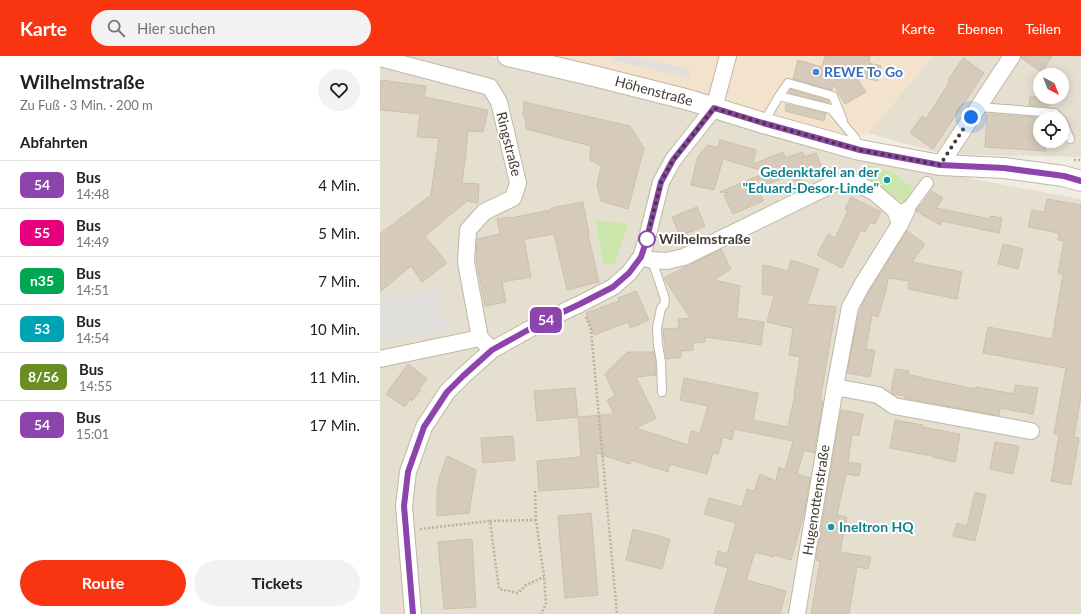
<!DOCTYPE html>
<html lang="de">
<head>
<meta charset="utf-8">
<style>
	:root { --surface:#fff; --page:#f2f2f2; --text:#202124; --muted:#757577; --line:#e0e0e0; --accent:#f93411 }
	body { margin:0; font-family:Lato,sans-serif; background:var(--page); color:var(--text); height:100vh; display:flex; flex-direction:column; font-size:15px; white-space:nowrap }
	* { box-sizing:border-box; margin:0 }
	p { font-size:13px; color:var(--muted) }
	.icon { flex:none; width:22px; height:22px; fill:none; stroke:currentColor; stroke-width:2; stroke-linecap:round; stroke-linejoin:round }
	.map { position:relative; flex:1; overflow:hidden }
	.panel { display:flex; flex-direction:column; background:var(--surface); width:380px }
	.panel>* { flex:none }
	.badge { padding:0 8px; border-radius:6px; font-size:14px; line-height:26px }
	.needle { width:26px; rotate:138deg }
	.buttons { position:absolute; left:653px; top:12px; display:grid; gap:8px }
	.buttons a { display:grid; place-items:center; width:36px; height:36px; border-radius:50%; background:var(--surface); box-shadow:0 2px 10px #0003; font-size:20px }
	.you { position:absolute; width:20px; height:20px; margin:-10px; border:3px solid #fff; border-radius:50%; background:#1a73e8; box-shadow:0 0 0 6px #1a73e833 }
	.map>.badge { position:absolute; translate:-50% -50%; box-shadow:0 0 0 2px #fff }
	h2 { padding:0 20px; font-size:15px; line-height:36px }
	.round { display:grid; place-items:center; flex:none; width:42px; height:42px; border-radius:21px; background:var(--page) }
	.summary { display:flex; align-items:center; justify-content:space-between; height:68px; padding:0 20px }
	h1 { font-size:19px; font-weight:700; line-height:30px }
	.button { display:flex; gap:8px; margin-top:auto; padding:8px 20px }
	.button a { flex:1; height:46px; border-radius:24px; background:var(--accent); color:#fff; font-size:16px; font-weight:700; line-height:46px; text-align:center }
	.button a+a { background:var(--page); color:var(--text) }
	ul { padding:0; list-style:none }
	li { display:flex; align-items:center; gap:12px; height:48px; padding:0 20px; border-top:1px solid var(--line) }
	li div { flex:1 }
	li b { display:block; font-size:15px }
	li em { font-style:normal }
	li .badge { min-width:44px; font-weight:700; text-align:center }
	header { display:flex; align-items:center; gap:24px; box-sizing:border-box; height:56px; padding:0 20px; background:var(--accent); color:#fff }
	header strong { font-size:19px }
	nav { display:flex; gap:22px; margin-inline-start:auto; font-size:14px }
	.search { width:280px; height:36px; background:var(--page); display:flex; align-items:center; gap:10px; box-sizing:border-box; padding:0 14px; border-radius:22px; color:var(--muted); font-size:15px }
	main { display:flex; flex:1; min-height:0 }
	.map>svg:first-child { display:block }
	.residential { fill:#e5dfd0; fill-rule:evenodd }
	.commercial { fill:#f4e3cc }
	.green { fill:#cbe6aa }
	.parking { fill:#e1dfdb }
	.building { fill:#d6cbbb; stroke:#cdc0ab }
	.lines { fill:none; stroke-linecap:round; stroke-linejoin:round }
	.service-casing { stroke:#bfb7a8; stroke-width:10 }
	.pedestrian-casing { stroke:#bfb7a8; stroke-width:14 }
	.minor-casing { stroke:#bfb7a8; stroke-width:18 }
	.tertiary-casing { stroke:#bfb7a8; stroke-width:22 }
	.path { stroke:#beb096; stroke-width:2.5; stroke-dasharray:2 2; stroke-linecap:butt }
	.service { stroke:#fff; stroke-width:8 }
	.pedestrian { stroke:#fff; stroke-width:12 }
	.minor { stroke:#fff; stroke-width:16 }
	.tertiary { stroke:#fff; stroke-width:20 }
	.line-casing { stroke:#fff; stroke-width:9 }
	.line { stroke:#8e44ad; stroke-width:6 }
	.walk { stroke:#423c33; stroke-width:4; stroke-dasharray:0 7.2 }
	.shop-dot { fill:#3f7fe0; stroke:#fff; stroke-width:1.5 }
	.culture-dot { fill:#0f9aa8; stroke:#fff; stroke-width:1.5 }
	.stop-dot { fill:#fff; stroke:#8e44ad; stroke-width:2 }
	.labels { text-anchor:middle; stroke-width:4; stroke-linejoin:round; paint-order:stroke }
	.shop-label { font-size:14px; font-weight:bold; fill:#366cbe; stroke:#fff; text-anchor:start }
	.street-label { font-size:14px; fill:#423c33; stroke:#fff }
	.culture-label { font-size:14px; font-weight:bold; fill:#0d838f; stroke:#fff; text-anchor:end }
	.stop-label { font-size:14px; font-weight:bold; fill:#423c33; stroke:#fff; text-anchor:start }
</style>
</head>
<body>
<header>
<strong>Karte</strong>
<div class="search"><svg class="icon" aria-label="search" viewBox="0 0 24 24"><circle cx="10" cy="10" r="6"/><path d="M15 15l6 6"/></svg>Hier suchen</div>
<nav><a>Karte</a><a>Ebenen</a><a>Teilen</a></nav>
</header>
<main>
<section class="panel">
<div class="summary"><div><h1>Wilhelmstraße</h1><p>Zu Fuß · 3 Min. · 200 m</p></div><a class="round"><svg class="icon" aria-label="heart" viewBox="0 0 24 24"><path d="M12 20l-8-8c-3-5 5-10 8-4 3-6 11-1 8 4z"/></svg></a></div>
<h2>Abfahrten</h2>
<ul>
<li><span class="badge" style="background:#8e44ad;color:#fff">54</span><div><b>Bus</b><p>14:48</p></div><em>4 Min.</em></li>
<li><span class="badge" style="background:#e6007e;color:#fff">55</span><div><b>Bus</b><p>14:49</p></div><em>5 Min.</em></li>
<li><span class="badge" style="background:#00a651;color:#fff">n35</span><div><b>Bus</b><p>14:51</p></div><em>7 Min.</em></li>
<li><span class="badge" style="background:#00a3b4;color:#fff">53</span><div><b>Bus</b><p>14:54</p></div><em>10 Min.</em></li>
<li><span class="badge" style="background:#6b8e23;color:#fff">8/56</span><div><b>Bus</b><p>14:55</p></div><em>11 Min.</em></li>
<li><span class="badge" style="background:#8e44ad;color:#fff">54</span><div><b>Bus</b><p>15:01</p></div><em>17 Min.</em></li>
</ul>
<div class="button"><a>Route</a><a>Tickets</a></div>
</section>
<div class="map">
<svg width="701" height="558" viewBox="0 0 701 558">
	<rect width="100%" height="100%" fill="#f1ede2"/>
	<path class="residential" d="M0,0h109l447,116 145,27v415h-701z
		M553,0h148v101l-139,-3 -74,-21zM660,19h22v22h-22zM660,63h22v22h-22z"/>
	<path class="commercial" d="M168,0h385l-65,77 -13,5z"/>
	<path class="green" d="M486,109l30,9 9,9 8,4 -9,16 -43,-24z
		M215,164l33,4 -14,41 -10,-1z"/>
	<path class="parking" d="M234,0h18l59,14 -2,8 -76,-18z
		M57,232l5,30 4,-1 2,13 -68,12v-43z"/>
	<path class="building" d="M445,0h45l-1,7 12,3 -4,15 -22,-6 11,17 -21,12 -12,-20 -1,6 -39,-11 5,-19 24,7z
		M641,0h31l-10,16 -21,-14z
		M583,2l21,15 -51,76 -23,-16 12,-17 4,3 24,-38 -2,-1z
		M0,24l46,6 -2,11 64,13 -5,22 -15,-1 -2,22 -4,30 17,1 -1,19 -11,-2 -42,35 22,27 -25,19 -11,-16 -31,26v-58l51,-39 8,-57 -22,-1 3,-23 -40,-4z
		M410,33l39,12 -1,2 -39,-10z
		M650,41h19l-1,10 -19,-2z
		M144,46l106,24 14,22 -16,61 -27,-8 -4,-15 4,-20 -11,-6 1,-14 -65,-17 -1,-11 -2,-2z
		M406,48l40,9 -2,8 -39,-10z
		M607,58l61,4v1h-8v22h6v10l-61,-4z
		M340,84l36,10 -3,14 30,-12 3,6 16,-6 3,5 11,-4 7,17 -29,12 -3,-7 -33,13 5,13 -30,13 -9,-19 4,-2 -8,-1 47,-20 -44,-13 -9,31 -23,-5 7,-29 10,-11 10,2z
		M551,135l12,7 -7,10 54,11v-3l12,2 -3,15 -57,-12 -2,4 -24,-14 4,-6h2z
		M471,141l30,15 -6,12 -5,-2 -5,10 -4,-2 -19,38 -25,-13 11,-21 7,4 13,-27 -3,-2z
		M667,143l34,6v191l-7,41 5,1 -8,47 -20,-4 8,-46 -5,-1 12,-66 -83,-15 5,-26 64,12 11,-65 -5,-1 6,-32 -6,-1 1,-7 -31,-6 4,-17 12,2z
		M203,146l6,32h-1l11,48 -32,8 -13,-56 -30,5 7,38 -29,5 4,20 -21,4 -9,-47 1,-20 23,-5 -3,-15 13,-2 1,1 40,-8v-2z
		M317,151l8,19 -25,10 -8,-19z
		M527,175l18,13 -13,18 50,10 -5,27 -49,-10 1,-8 -21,-3 -2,13 -8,26 -6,-2 -6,34 9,1 -5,27 -23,-4 10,-52 5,-16 8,-15z
		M623,188l20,5 -5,20 -20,-5z
		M341,193l10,20 -17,11 26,6 -3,32 27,4 -3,23 -56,-8v5l-12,1v7l-12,1v6l-15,2 -3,-30 16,-1 -1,-9 12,-1 -26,-40 21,-11z
		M411,204l28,9 -12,35 29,3 -16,94h3l-9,52 -10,-3 -7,24 13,4 -6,36 -13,46 -17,-5 -1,2 -18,-5 -9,28 40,11 -6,23h-66l14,-46 -13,-4 3,-13 9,3 9,-31 -32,-9 5,-16 33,9 5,-18 7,2 6,-17 16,7 3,-14 6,3 8,-29 -59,-12 -2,11 -9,-3 -5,17 -5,-1 -6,21 -37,-10 -2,8 -37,-12 -1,4 -34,-11 3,34 -60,4 -2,-30 44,-4 -3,-40 36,-3 -7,-14 8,-4 -10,-22 22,-22h27l1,8 1,15 -20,2 20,41 -20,10 52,17 3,-14 9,2 8,-27 -28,-6 4,-22 74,15 -5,27 35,7 7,-33h-1l6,-37 -11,-2 4,-27 -26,-6 7,-26 -12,-2 1,-29 25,6z
		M256,235l13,29 -19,8 -2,-6 -34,13 -8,-22 33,-12 -1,-3z
		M28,308l19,15 -8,10 2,1 -9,11 -2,-2 -5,8 -19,-13z
		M515,313l14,2v4l13,2v1l53,11 1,-2 38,7 1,-9 23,3 -5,26 -33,-6 -1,8 -94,-18v-2l-12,-2 -2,-2z
		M195,332l3,29 -41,4 -3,-30z
		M461,354l22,4 -4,22 -7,-2 -4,28 13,2 -2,12 -13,-2 -9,41 10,2 -7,35 31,5 -3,12 -11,-2 -8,47h-38l9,-53 -4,-1z
		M515,364l28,5 -1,2 38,7 -5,28 -23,-5v-1l-42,-8z
		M133,380l2,24 -32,3 -2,-25z
		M615,386l24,4 -6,28 -23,-5z
		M67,400l29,14 -7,43 -32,3v-25l3,-15z
		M595,436l11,3 -11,46 -22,-5 4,-13 10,3z
		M211,457l7,82 -33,3 -7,-82z
		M253,473l37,10 -8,30 -36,-9z
		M92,483l4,68 -32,2 -6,-67z"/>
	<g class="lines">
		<defs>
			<path id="service" d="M399,40l9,-13 45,13 10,25
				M599,51l76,6 6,6
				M682,64l8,19
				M384,66l15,-26 52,13 24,29 4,10
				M272,204l13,39 -1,6 -3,3 -4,20 1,17 3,17 1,30"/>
			<path id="pedestrian" d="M527,154l20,-27"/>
			<path id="minor" d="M0,2l110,29 9,15 19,81 -5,15 -29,14 -16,18 -2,32 14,76 12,12
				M560,109l72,-109
				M261,201l11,3 15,1 17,-4 151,-74 18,-1 21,10 21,18 5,14
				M0,303l100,-21
				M455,331l43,8 16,11 137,25
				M33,558l-9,-108 4,-34 16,-45 23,-35 16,-16 29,-26 54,-30 34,-16 33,-17 16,-14 12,-16 5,-15 15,-60 12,-22 41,-52 14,-52
				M417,558l38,-227 15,-80 12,-22 38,-61 7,-14"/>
			<path id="tertiary" d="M128,0l86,20 95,24 74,23 97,27 80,15 64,3 59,8 18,5"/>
		</defs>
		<use href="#service" class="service-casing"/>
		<use href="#pedestrian" class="pedestrian-casing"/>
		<use href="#minor" class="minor-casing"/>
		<use href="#tertiary" class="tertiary-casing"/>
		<path class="path" d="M694,104h7
			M206,261l5,13 26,284
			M155,435l1,29 8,57 2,27 -5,10
			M156,464l-46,1 9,68 19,4 8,-8 18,-8
			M40,473l70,-8"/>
		<use href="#service" class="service"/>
		<use href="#pedestrian" class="pedestrian"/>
		<use href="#minor" class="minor"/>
		<use href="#tertiary" class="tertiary"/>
	</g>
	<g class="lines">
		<defs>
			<path id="line" d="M33,558l-9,-108 4,-34 16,-45 23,-35 16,-16 29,-26 54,-30 34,-16 33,-17 16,-14 12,-16 5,-15 15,-60 12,-22 41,-52 49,15 97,27 80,15 64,3 60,8 17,5"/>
		</defs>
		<use href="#line" class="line-casing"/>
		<use href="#line" class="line"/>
		<path class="walk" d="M267,183l-1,3 15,-60 12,-22 41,-52 49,15 97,27 80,15 31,-48"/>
	</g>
	<circle class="shop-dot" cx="436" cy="16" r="4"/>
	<g class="culture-dot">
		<circle cx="507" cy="124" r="4"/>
		<circle cx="451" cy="471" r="4"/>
	</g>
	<circle class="stop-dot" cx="267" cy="183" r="8"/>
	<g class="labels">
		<g class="shop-label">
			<text x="444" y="21">REWE To Go</text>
		</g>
		<g class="street-label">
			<text transform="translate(274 35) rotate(15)" y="5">Höhenstraße</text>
			<text transform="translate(129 88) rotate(76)" y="5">Ringstraße</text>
			<text transform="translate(436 444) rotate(-81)" y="5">Hugenottenstraße</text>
		</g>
		<g class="culture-label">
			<text x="499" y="121">Gedenktafel an der<tspan x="499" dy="16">"Eduard-Desor-Linde"</tspan></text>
			<text x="459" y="476" text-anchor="start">Ineltron HQ</text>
		</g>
		<g class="stop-label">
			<text x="279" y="188">Wilhelmstraße</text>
		</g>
	</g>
</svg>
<div class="buttons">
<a><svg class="needle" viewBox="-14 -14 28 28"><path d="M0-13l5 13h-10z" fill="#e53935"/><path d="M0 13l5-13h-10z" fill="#757577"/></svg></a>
<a><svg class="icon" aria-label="locate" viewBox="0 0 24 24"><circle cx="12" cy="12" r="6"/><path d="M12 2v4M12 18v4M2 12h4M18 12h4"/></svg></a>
</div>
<div class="you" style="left:591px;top:61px"></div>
<b class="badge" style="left:166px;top:264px;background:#8e44ad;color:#fff">54</b>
</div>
</main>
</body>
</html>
